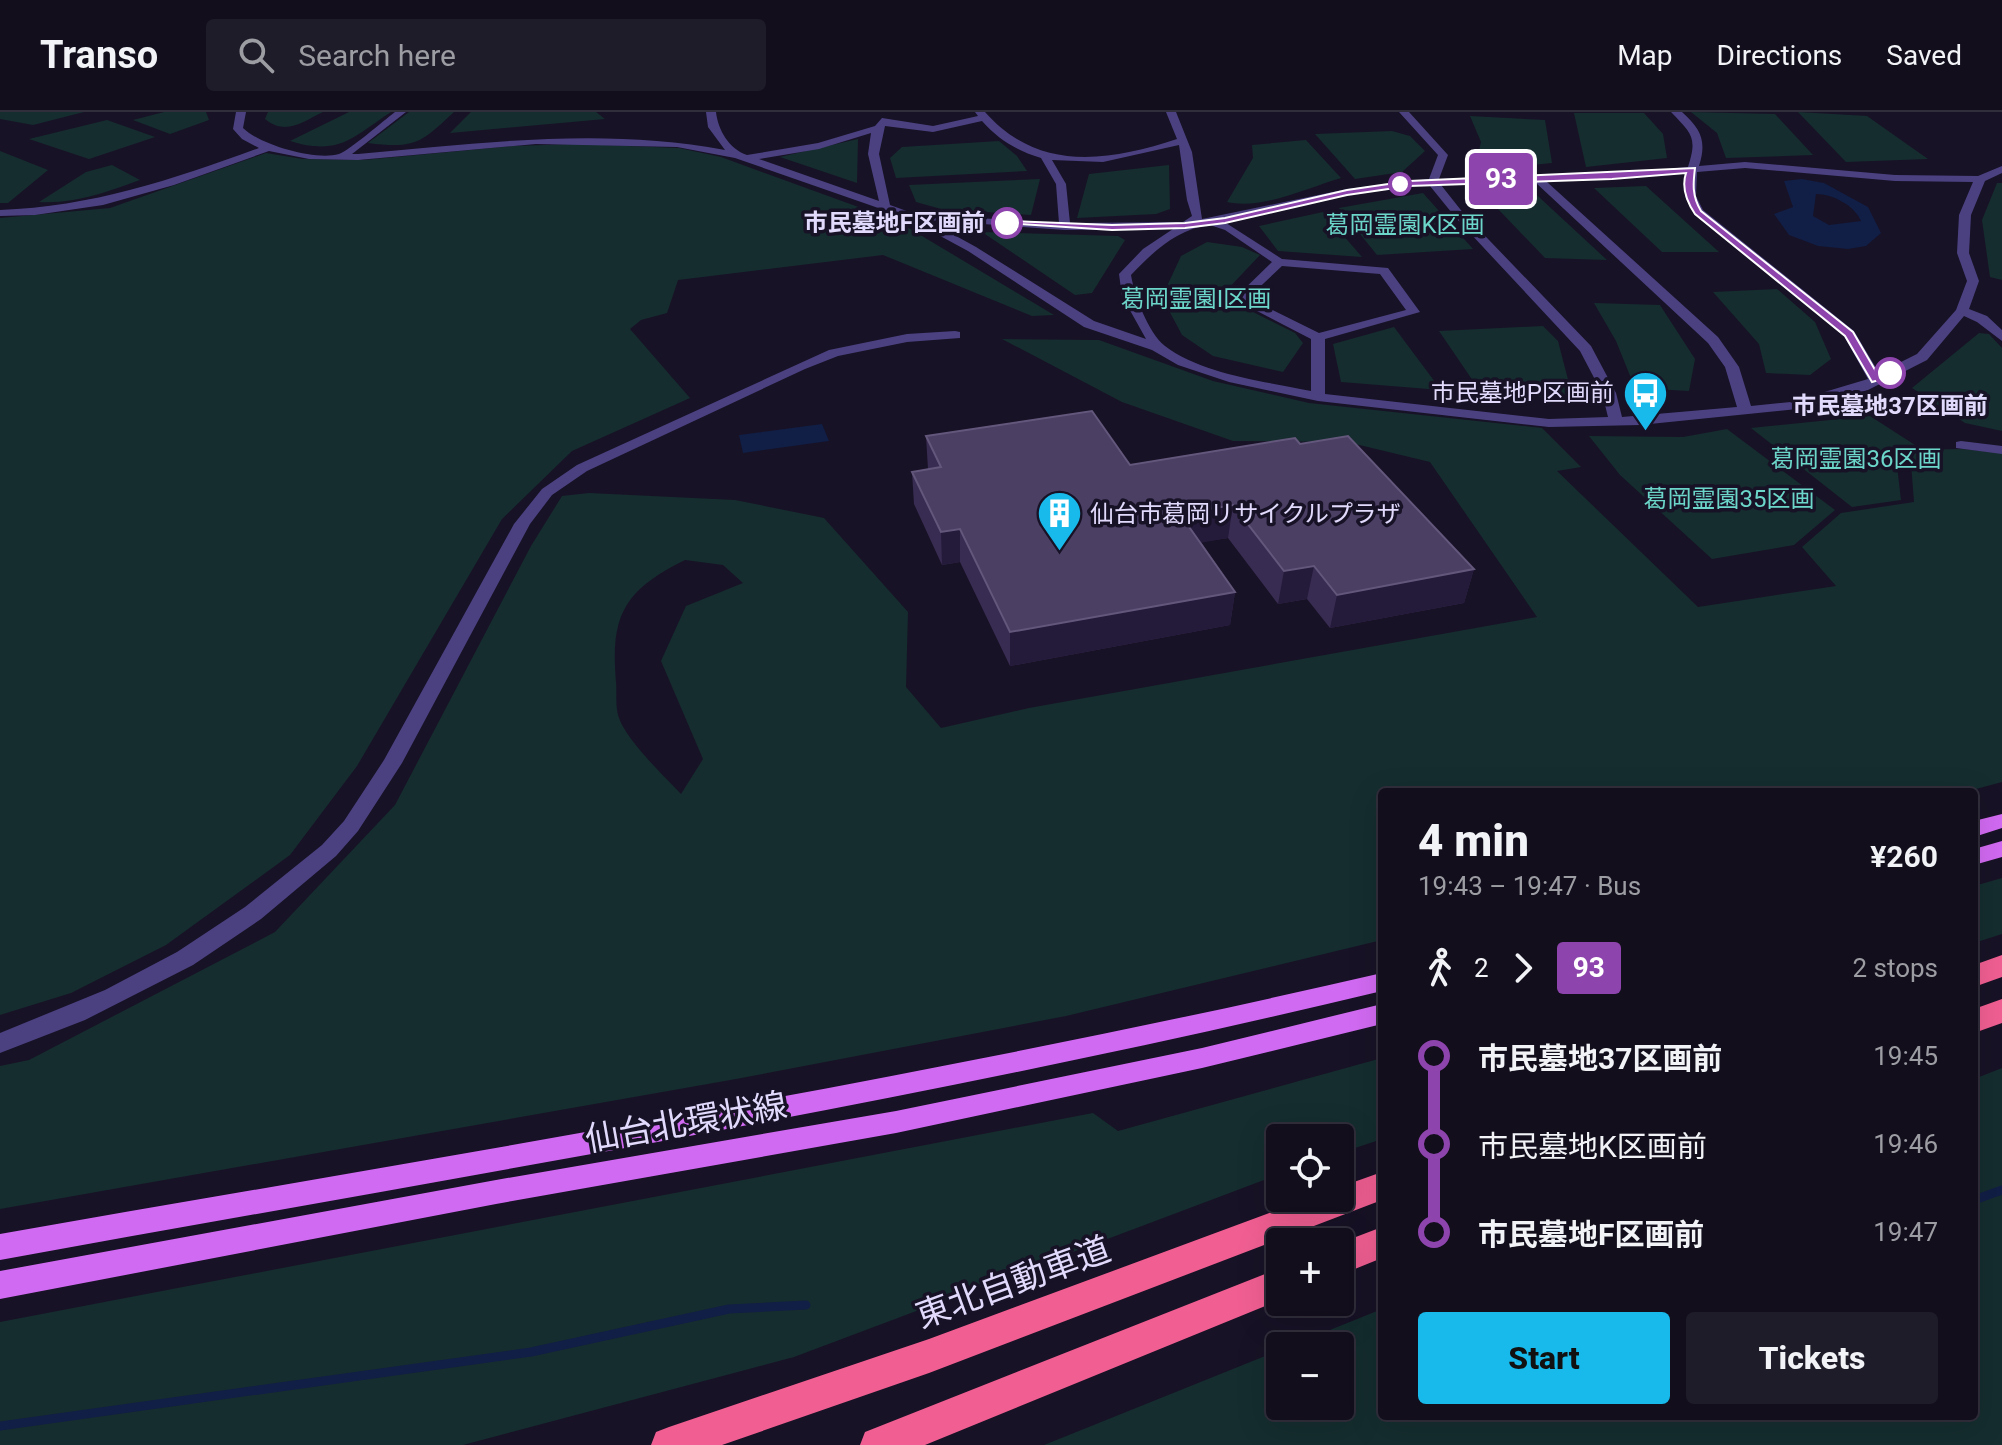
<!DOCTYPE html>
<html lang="en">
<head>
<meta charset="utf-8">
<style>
	:root { --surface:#120e1c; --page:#1f1c29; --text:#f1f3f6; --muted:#9c9ca3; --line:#312e3b; --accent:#17baeb }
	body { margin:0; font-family:Roboto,"Noto Sans JP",sans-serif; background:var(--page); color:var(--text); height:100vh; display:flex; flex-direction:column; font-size:30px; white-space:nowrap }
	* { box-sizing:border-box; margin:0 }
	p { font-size:26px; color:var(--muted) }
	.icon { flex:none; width:44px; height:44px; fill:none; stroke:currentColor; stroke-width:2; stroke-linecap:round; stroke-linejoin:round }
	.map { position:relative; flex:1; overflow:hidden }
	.panel { position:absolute; left:1378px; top:676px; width:600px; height:632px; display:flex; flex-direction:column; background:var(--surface); border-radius:8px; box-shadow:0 8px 32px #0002,0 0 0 2px var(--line) }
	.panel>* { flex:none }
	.badge { padding:0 16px; border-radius:6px; font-size:28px; line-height:52px }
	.buttons { position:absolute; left:1266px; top:1012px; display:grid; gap:16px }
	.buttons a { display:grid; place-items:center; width:88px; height:88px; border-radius:8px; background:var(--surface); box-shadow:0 8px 32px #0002,0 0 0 2px var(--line); font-size:40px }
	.map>.badge { position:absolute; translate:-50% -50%; box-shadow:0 0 0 4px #fff }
	.legs { display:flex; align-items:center; gap:12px; height:88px; padding:0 40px; font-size:26px }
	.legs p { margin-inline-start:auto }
	.headline { display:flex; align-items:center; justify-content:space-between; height:136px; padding:0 40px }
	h1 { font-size:44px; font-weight:800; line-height:60px }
	.cta { display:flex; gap:16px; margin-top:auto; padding:16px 40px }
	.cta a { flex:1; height:92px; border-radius:8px; background:var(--accent); color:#111; font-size:32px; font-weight:800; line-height:92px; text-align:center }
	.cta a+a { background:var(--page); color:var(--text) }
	ul { padding:0 40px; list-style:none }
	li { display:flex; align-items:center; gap:28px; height:88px; font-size:30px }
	li i { display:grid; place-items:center; width:12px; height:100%; margin:0 10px; background:currentColor }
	li i::after { content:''; width:20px; height:20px; margin:-10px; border:6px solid; border-radius:50%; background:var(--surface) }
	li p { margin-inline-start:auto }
	li:first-child i { background:linear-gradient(#0000 50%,currentColor 0) }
	li:last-child i { background:linear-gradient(currentColor 50%,#0000 0) }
	header { display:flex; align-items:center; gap:48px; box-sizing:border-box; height:112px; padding:0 40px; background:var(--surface); border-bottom:2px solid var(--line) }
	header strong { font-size:38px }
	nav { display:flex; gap:44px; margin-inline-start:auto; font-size:28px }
	.search { width:560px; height:72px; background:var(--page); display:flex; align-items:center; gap:20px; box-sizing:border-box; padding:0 28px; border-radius:8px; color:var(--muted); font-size:30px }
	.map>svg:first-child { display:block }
	.green { fill:#152d2f; fill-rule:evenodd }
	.water { fill:#111e45; fill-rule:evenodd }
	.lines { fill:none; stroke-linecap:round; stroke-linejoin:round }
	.stream { stroke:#111e45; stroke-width:9 }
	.minor { fill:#4b4181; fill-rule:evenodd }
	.tertiary { fill:#4b4181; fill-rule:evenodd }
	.primary { fill:#d16af2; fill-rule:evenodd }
	.motorway { fill:#f15f92; fill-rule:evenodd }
	.wall { fill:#392c52 }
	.shaded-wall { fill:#241a39 }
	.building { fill:#4b3f64; stroke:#63577c; stroke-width:2 }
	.line-1 { fill:#8e44ad; stroke:#fff; stroke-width:2 }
	.stop-1-dot { fill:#fff; stroke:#8e44ad; stroke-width:4 }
	.labels { text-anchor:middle; stroke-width:7; stroke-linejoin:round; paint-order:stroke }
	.far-stop-label { font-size:24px; font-weight:bold; fill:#e2dafc; stroke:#181226; text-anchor:end }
	.far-park-label { font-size:24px; fill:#6bd6c9; stroke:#181226 }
	.far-poi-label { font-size:24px; fill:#e2dafc; stroke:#181226; text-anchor:end }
	.near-street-label { font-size:34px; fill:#e2dafc; stroke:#181226 }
</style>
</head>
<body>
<header>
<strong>Transo</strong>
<div class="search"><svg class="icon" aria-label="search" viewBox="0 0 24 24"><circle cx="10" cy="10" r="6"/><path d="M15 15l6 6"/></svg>Search here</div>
<nav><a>Map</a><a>Directions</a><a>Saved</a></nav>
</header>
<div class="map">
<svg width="2002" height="1333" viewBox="0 0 2002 1333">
	<rect width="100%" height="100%" fill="#181226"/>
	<path class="green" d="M0,0h84l-51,13 -33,-6z
		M164,0h42l3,8 -39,14 -37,-14z
		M268,0h55c-21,10 -37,24 -58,7z
		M349,0h42c-39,26 -52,44 -101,29z
		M409,0h45c-33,31 -39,37 -86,31z
		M471,0h125l9,7 -155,14z
		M1691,0l84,2 38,41 -87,3 -9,-25z
		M1798,0l69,4 61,43 -82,3z
		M1574,1h70l19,21 4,24 -81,9z
		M1470,4l75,4 7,43 -78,8 7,-29z
		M107,8l48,17 -66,22 -60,-20z
		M1392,19l18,5 15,15 -23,21 -47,7 -40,-45z
		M858,27l-1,44 -77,-26z
		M1306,28l35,38c-34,10 -79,32 -114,24l26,-44 -1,-13z
		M999,29l18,15 10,15 -131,7 -6,-20 12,-11z
		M576,32l103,4 42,9 176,64 157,94 -22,1 -149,-61 -205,25 -11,33 -26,7 -11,9 60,69 -118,53 -70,68 -145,247 -67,89 -124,90 -95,48 -71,22v-797l110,-10 156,-55 37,6 61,1 148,-14z
		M0,39l48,19 -40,33h-8z
		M112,53l28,15c-34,12 -64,24 -101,22l47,-30z
		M1169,53l1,44 -14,5 -79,4 12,-44z
		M1040,67l-9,36 -90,-6 -25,-7 -7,-17z
		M1997,71h5v97l-12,-3 -8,-57z
		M1526,73l81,75 -62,-2 -68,-71z
		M1646,74l73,66h-57l-68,-64z
		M1423,81l50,56 -96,6 -38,-47z
		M1323,100l39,45 -84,-6 -19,-25z
		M982,120l136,4 7,4 -33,53 -17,2z
		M1207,130l35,5 18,8 -35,37 2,7 68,34 8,10 -20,29 -70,-16 -31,-21 -17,-32 3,-19 13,-28z
		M1777,177l38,33 16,37 -21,16 -44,-2 -7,-29 -46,-52z
		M1594,191l66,2 35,54 -6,32 -54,-3 -19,-47z
		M1543,214l15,15 14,54 -86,5 -47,-69z
		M1394,215l47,63 -100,-8 -8,-38z
		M1979,221l10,1 13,14v83l-37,-8 -53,-35z
		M1002,227l97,1 114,41 96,22 233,25 39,39 -24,4 141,136 138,-21 -34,-39 39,-34 73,-11 -4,-52 52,-1 40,4v329l-37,10h-583v148l-316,76 -330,63 -736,130v-143l29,-6 246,-128 120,-127 136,-259 31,-50 27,-3 146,7 89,18 84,94 -2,75 35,41 88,-20 508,-91 -107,-155 -83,-20 -114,-1 -111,-39zM685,448l38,5 20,18 -57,23 -25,55 42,98 -22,35c-17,-18 -54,-53 -62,-76 -4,-10 -2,-26 -3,-36 -6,-68 9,-92 69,-122z
		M1870,304l45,29 -20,4 6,51 -49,7 -101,-79z
		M1727,317l108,81 -41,35 -82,14 -92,-84 -31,-39 94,1z
		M2002,766v56l-28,9v-57z
		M1382,946v81l-42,14v-15h-60v36l-486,183 -331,88h-463v-123l1093,-209 25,18z
		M2002,956v377h-958l236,-95v56h60v-60h-50l92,-37v107h592v-337z"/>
	<path class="water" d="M1802,67l22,4 44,24 13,26 -15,13 -18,3 -30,-3 -29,-11 -15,-21 19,-7 -9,-26zM1816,82c17,0 39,12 45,27l-32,4 -16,-9z
		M822,312l7,17 -86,12 -4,-18z"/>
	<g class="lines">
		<path class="stream" d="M1974,1088l28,-10
			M0,1314l531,-74 198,-43 77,-4"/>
		<path class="minor" d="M236,0h10l-3,16c17,17 72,33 96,26 11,-4 44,-33 56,-42h11l-54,42h6c123,-11 245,-27 367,-4l-17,-23 -2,-15h10c2,18 13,37 31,43l71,-12 57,-17 7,-8 51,8 45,-10 -3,-4h10c53,60 122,50 192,27l-11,-27h10l16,40 10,67 145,-30 82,-10 9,-24 -39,-43h10l39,43 -9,24 173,-5 76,-7c10,-30 3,-34 -17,-55h11c19,17 25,29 17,54l46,-4 150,13 83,1 24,-10v7l-17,8 -14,34 -2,38 10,28 -10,28 18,7 15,14v11l-25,-19 -13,-6 -37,44 -59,30 -71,19 -157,16 -91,2 -231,-26 -89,-19 -51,-17 -26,-15 -68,-23 -116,-76 -61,-33 -172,-60 -58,-11 -141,-3 -178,16 -49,-1 -40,-8 -95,34 -71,20 -68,10 -35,1v-6c92,-3 174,-31 259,-62l-17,-9 -9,-10zM982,9c17,19 34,29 59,37l15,26 3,39 -144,-9 -25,-9 -11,-51 6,-28 48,6zM871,21l-3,21 11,47 -120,-42 60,-10zM1179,33l8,55 5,16 -9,6 -113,1 -4,-39 -14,-24 51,2zM1745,56l150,13 78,1 -14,33 -2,38 10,28 -11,29 -39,44 -38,19 -25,-42 -151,-121 -7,-14 1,-24zM1686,61l-1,23 9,18 150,122 24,43 -77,23 -40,4 -12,-39 -21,-30 -171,-155zM1535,70l173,161 17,24 12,40 -115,10 -6,-24 -25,-47 -127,-132 -23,-29zM1409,74h21l26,32 124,133 22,42 6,24 -59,2 -224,-25v-55l95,-27 -32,-44 -106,-9 -56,-36 121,-28zM927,108l138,10 108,-1 -30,20 -24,25 3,22 24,43 -52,-18 -118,-74zM1210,113l15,5 47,32 -38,37 77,40v52c-44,-9 -110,-17 -146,-45 -17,-13 -31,-52 -34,-71 23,-24 46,-46 79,-50zM1282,154l98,8 26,36 -87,23 -71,-35z
			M1961,329l41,5v8l-46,-6v-6z"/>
		<path class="tertiary" d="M955,219l5,1v6l-53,4 -69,14 -33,13 -218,102 -35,24 -22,29 -128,239 -44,68 -22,25 -75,63 -68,46 -108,55 -85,33v-20l105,-43 72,-38 68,-45 77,-62 22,-24 40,-61 130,-236 28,-35 35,-24 252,-115 78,-16z"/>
		<path class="primary" d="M2002,702v14l-28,9v-16z
			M2002,729v16l-28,8v-16z
			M1382,861v18c-457,110 -920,185 -1382,269v-26c462,-81 925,-155 1382,-261z
			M1382,892v20l-180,44 -306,65 -400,71 -496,95v-28l496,-91 400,-69 306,-63z"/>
		<path class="motorway" d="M2002,843v22l-28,10v-22z
			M2002,887v24l-28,10v-24z
			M1382,1060v28l-453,173 -207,72h-71l5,-13 13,-5 260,-88 381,-141h30v-11z
			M1382,1115v31l-42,17v-32z
			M1280,1156v32l-355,145h-65l5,-13z"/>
	</g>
	<path class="wall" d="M926,324l204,29 170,-21 174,125 -10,34 -134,25 -23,-29 -29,5 -50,-66 -27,4 34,50 -5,33 -220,41 -50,-104 -18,3 -28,-61 -2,-32 16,-3z"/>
	<path class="shaded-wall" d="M1233,393l-5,33 -51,9 3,-33z
		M960,417v33l-18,3 -1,-33z
		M1314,454l-7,33 -29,5 6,-33z
		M1474,457l-10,34 -134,25 7,-33z
		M1235,480l-5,33 -220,41v-34z"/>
	<path class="building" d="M1092,299l38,54 165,-27 5,6 48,-8 126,133 -137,26 -23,-29 -30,5 -51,-66 -53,9 55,78 -225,40 -50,-103 -19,3 -29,-60 29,-5 -15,-31z"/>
	<path class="line-1" d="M1695,56c-2,16 -3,28 6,43l152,121 25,43 12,-5 5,3 -2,3 -21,6 -27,-46 -150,-122c-8,-12 -14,-26 -9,-41l-74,6 -203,7 -62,9 -122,28 -40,5 -73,2 -109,-7 4,-2 105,4 73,-2 40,-5 122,-28 62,-9z"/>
	<defs>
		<symbol id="bus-pin" viewBox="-11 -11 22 30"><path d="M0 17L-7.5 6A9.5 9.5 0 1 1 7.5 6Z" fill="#17baeb" stroke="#181226"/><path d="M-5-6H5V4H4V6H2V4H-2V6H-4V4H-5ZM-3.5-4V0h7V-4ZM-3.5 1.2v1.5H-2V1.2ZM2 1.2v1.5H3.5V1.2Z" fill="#fff"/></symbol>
		<symbol id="building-pin" viewBox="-11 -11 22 30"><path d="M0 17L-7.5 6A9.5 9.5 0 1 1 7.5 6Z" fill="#17baeb" stroke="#181226"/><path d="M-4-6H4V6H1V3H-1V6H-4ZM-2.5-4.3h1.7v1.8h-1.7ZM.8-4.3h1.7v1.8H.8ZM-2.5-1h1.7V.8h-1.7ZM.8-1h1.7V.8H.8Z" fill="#fff"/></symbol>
	</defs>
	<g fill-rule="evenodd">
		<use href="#bus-pin" x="1620" y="256" width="51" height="69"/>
		<use href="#building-pin" x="1034" y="376" width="51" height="69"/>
	</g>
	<g class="stop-1-dot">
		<circle cx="1400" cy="72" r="10"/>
		<circle cx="1007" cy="111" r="14"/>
		<circle cx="1890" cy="261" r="14"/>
	</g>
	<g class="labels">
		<g class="far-stop-label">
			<text x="985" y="119">市民墓地F区画前</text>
			<text x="1890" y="302" text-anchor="middle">市民墓地37区画前</text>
		</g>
		<g class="far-park-label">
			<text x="1405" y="121">葛岡霊園K区画</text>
			<text x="1196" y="195">葛岡霊園I区画</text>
			<text x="1856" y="355">葛岡霊園36区画</text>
			<text x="1729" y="395">葛岡霊園35区画</text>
		</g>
		<g class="far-poi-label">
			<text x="1614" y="289">市民墓地P区画前</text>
			<text x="1090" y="410" text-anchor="start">仙台市葛岡リサイクルプラザ</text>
		</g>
		<g class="near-street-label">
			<text transform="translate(686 1010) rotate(-10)" y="12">仙台北環状線</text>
			<text transform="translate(1013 1170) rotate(-20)" y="12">東北自動車道</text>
		</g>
	</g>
</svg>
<div class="buttons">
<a><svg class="icon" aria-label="locate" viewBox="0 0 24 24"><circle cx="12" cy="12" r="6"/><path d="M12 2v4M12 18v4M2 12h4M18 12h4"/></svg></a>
<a>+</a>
<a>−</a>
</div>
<b class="badge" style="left:1501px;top:67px;background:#8e44ad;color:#fff">93</b>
<section class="panel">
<div class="headline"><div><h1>4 min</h1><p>19:43 – 19:47 · Bus</p></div><b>¥260</b></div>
<div class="legs"><svg class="icon" aria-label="walk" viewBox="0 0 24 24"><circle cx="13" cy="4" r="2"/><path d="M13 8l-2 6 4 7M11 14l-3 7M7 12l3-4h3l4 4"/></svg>2<svg class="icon" aria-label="forward" viewBox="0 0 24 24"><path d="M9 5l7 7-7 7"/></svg><b class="badge" style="background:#8e44ad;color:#fff">93</b><p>2 stops</p></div>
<ul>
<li><i style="color:#8e44ad"></i><b>市民墓地37区画前</b><p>19:45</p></li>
<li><i style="color:#8e44ad"></i><span>市民墓地K区画前</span><p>19:46</p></li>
<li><i style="color:#8e44ad"></i><b>市民墓地F区画前</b><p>19:47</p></li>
</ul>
<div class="cta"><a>Start</a><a>Tickets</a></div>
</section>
</div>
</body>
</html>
